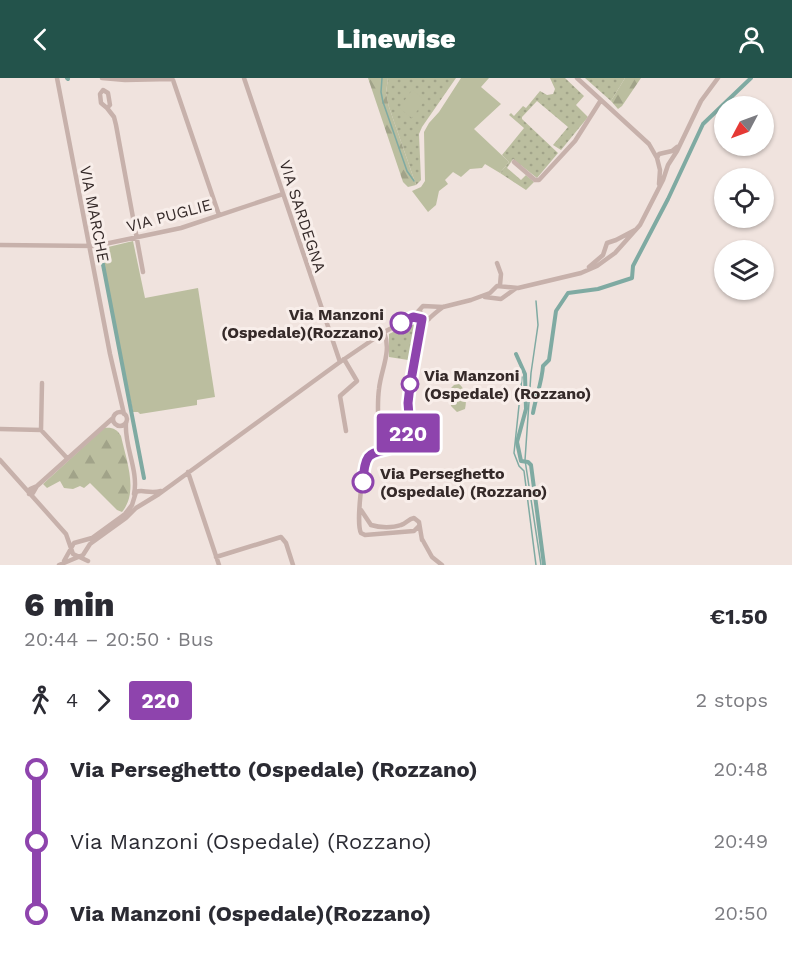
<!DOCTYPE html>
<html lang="en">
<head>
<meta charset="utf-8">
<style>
	:root { --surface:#fff; --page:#f2f2f3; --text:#2b2b33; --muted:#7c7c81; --accent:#23534b }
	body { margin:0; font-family:"Work Sans",sans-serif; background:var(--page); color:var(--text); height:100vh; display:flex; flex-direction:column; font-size:22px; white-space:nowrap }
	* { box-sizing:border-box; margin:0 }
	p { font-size:20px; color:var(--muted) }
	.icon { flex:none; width:33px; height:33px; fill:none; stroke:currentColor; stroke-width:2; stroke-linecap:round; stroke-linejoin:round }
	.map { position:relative; height:487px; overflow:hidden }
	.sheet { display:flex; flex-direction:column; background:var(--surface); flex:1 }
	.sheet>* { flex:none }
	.badge { padding:0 12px; border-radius:4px; font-size:21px; line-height:39px }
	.needle { width:39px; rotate:229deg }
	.tools { position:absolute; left:714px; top:18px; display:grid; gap:12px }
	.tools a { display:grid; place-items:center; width:60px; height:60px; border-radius:50%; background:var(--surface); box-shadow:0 2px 4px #0004; font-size:30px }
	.map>.badge { position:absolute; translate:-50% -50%; box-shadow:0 0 0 3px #fff }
	.legs { display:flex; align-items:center; gap:9px; height:66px; padding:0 24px; font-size:20px }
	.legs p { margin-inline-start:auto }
	.headline { display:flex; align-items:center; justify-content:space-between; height:102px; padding:0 24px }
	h1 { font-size:33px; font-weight:800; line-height:45px }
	ul { padding:0 24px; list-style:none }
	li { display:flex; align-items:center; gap:21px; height:72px; font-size:22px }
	li i { display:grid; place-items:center; width:9px; height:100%; margin:0 8px; background:currentColor }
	li i::after { content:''; width:15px; height:15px; margin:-8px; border:4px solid; border-radius:50%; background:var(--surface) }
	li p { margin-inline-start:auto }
	li:first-child i { background:linear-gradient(#0000 50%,currentColor 0) }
	li:last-child i { background:linear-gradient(currentColor 50%,#0000 0) }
	header { display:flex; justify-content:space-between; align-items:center; height:78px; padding:0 24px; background:var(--accent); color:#fff; font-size:27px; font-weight:800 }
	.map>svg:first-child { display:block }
	.grass { fill:url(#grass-dots) }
	.forest { fill:url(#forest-firs) }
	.garden { fill:#bbbe9f }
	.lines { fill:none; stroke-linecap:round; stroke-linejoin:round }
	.stream { stroke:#7faaa2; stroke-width:1.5 }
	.canal { stroke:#7faaa2; stroke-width:4 }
	.minor { stroke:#c7b1ab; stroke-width:4.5 }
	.line-1-casing { stroke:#fff; stroke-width:14 }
	.line-1 { stroke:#8e44ad; stroke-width:9 }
	.stop-1-dot { fill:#fff; stroke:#8e44ad; stroke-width:3 }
	.labels { text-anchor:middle; stroke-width:6; stroke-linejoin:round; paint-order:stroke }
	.street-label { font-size:16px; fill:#352a29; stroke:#f8eeea }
	.stop-label { font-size:16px; font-weight:bold; fill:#352a29; stroke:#f8eeea; text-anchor:start }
</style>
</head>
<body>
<header><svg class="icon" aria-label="back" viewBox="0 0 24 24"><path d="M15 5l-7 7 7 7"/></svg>Linewise<svg class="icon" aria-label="person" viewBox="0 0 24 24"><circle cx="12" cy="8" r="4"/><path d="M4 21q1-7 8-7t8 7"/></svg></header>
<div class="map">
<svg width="792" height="487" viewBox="0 0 792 487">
	<defs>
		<pattern id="grass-dots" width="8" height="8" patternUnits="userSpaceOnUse" patternTransform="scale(1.5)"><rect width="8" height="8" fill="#bbbe9f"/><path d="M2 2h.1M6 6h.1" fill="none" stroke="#a1a389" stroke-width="1.8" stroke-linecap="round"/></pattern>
		<pattern id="forest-firs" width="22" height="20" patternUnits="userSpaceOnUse" patternTransform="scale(1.5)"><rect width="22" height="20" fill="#bbbe9f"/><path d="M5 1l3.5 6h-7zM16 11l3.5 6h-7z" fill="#a1a389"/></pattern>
	</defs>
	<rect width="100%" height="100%" fill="#f0e3de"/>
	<path class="grass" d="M388,0h68l-34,49 -3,7 2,46 -5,5 -27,-78 -3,-14z
		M550,0h15l19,18 -8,9 12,12 -27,33 -8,-5 15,-18 -31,-26 -15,16v2l36,34 -21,25 -24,-19 -6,9 14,12 5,-5 8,7 -8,8 -26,-17 9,-11 -7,-7 22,-27 -15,-13 2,-2 3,3 9,-10 3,2 14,-17 7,4 6,-1 2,-5z
		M585,0h40l-14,23z
		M413,244l3,2 -8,36 -19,-3v-23z"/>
	<path class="forest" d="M368,0h20l-2,15 3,14 27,78 -8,2 -5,-5z
		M625,0h16l-19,28 -4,3 -7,-8z
		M104,350c8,-1 13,1 17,8 5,23 18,56 1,76l-5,-2 -27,-27 -6,5 -4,-2 -7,3 -9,-1 -4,-7 -13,7 -4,-4z"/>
	<path class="garden" d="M461,0h28l-8,9 20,17 -27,25 35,33 -9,11 -15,-9 -3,4 -12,1 -9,8 -8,-5 -8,8 3,4 -9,7 -3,14 -8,7 -16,-21 9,-4 4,-6 -1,-49 5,-9 10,-11z
		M412,12l13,10 -13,18 -13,-10z
		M133,163l12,57 53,-10 17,109 -18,3v5l-57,9 -2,-2h-5l-33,-163z
		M459,306c7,5 8,17 6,25l-8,3 -6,-6 -2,-16 5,-5z"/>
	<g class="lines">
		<path class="stream" d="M382,0l-1,14 2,10 24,69 7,10
			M536,223l2,24 -7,48 -6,87 16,105
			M522,299l-8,76 5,13 5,5 12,94"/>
		<path class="canal" d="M67,0l1,1
			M100,171l44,229
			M516,276l9,20 1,35 -9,33 4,19 7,1 3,3 13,100
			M533,335c3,-17 9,-31 10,-47l6,-6 7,-49 12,-18 30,-4 34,-11 1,-12 35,-67 35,-75 48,-46"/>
		<path class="minor" d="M57,0l53,276 14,60
			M102,0l23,2 46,-1 2,1 46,135
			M244,0l96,284
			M577,0l72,66 8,14
			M103,12l5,3 2,12 -3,3 -6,-5 -1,-9z
			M107,30l7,9 2,8 27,147
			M514,84l21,18h4l36,-39 26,-41
			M659,106l1,-14 -3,-12 2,-4 13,-3 5,-4
			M0,167l95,1 86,-18 102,-34
			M497,185l4,11 -1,11
			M589,189l14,-12 4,-12 9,-3 19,-10
			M485,219l16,2 14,-10
			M420,232l1,8 8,1
			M344,281l13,22 -17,15 6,35
			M42,305l-1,47 26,28
			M113 341a7 7 0 1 1 14 0a7 7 0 1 1-14 0Z
			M126,345c-2,23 13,48 8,71
			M0,351l41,1
			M379,355c-1,-14 -2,-29 0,-44 2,-20 13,-37 5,-57
			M0,382l66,74 7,20 15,7
			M188,394l31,93
			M37,408l-7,3 -1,5 4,-1 4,-7 76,-68
			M361,432l10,15
			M371,447c9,3 22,3 30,0 6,-2 7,-6 13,-7l5,4 3,18
			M419,448l-5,5 -49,4 -4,-2c-5,-8 1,-69 8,-76 11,-13 30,-5 39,-22 4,-10 0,-21 0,-32 0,-17 5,-58 12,-73 4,-8 15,-17 23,-23
			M422,461l10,18 10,8
			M216,479l65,-20 5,6 7,22
			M64,483l10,-18 18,-5 33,-24 7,-9 4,-13c6,-3 13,2 25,-1
			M59,487l24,-10 7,-11 36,-26 10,-10 23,-14 181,-132 44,-30 29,-15 10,-11 20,1 28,-7 19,-7 7,-7 21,2 63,-15 16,-7 18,-13 25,-28 23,-45 5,-15 9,-14 24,-50 17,-23"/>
	</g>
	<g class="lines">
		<defs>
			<path id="line-1" d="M363,404c2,-40 13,-24 37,-38l7,-7 3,-9 -2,-25 2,-17 12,-67 -9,-2 -12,6"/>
		</defs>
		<use href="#line-1" class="line-1-casing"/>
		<use href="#line-1" class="line-1"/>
	</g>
	<g class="stop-1-dot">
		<circle cx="401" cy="245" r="10"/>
		<circle cx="410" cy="306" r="8"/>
		<circle cx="363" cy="404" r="10"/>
	</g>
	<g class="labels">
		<g class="street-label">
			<text transform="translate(95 136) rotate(79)" y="6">VIA MARCHE</text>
			<text transform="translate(169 137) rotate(-15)" y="6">VIA PUGLIE</text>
			<text transform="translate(303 138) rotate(72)" y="6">VIA SARDEGNA</text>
		</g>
		<g class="stop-label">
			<text x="384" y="242" text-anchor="end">Via Manzoni<tspan x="384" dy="18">(Ospedale)(Rozzano)</tspan></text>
			<text x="424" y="303">Via Manzoni<tspan x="424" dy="18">(Ospedale) (Rozzano)</tspan></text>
			<text x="380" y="401">Via Perseghetto<tspan x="380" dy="18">(Ospedale) (Rozzano)</tspan></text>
		</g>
	</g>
</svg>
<div class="tools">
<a><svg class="needle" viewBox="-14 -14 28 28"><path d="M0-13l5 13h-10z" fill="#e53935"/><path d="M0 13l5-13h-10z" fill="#7c7c81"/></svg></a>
<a><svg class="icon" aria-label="locate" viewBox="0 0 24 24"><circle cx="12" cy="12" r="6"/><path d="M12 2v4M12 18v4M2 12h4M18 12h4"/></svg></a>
<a><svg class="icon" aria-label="layers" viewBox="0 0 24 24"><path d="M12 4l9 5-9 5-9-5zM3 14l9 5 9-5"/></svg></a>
</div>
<b class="badge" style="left:408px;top:355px;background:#8e44ad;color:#fff">220</b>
</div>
<section class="sheet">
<div class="headline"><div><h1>6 min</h1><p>20:44 – 20:50 · Bus</p></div><b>€1.50</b></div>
<div class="legs"><svg class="icon" aria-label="walk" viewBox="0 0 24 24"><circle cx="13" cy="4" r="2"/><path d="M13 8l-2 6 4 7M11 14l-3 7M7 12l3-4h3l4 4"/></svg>4<svg class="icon" aria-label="forward" viewBox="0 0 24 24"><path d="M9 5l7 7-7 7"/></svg><b class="badge" style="background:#8e44ad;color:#fff">220</b><p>2 stops</p></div>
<ul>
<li><i style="color:#8e44ad"></i><b>Via Perseghetto (Ospedale) (Rozzano)</b><p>20:48</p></li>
<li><i style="color:#8e44ad"></i><span>Via Manzoni (Ospedale) (Rozzano)</span><p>20:49</p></li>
<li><i style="color:#8e44ad"></i><b>Via Manzoni (Ospedale)(Rozzano)</b><p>20:50</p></li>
</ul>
</section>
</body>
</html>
